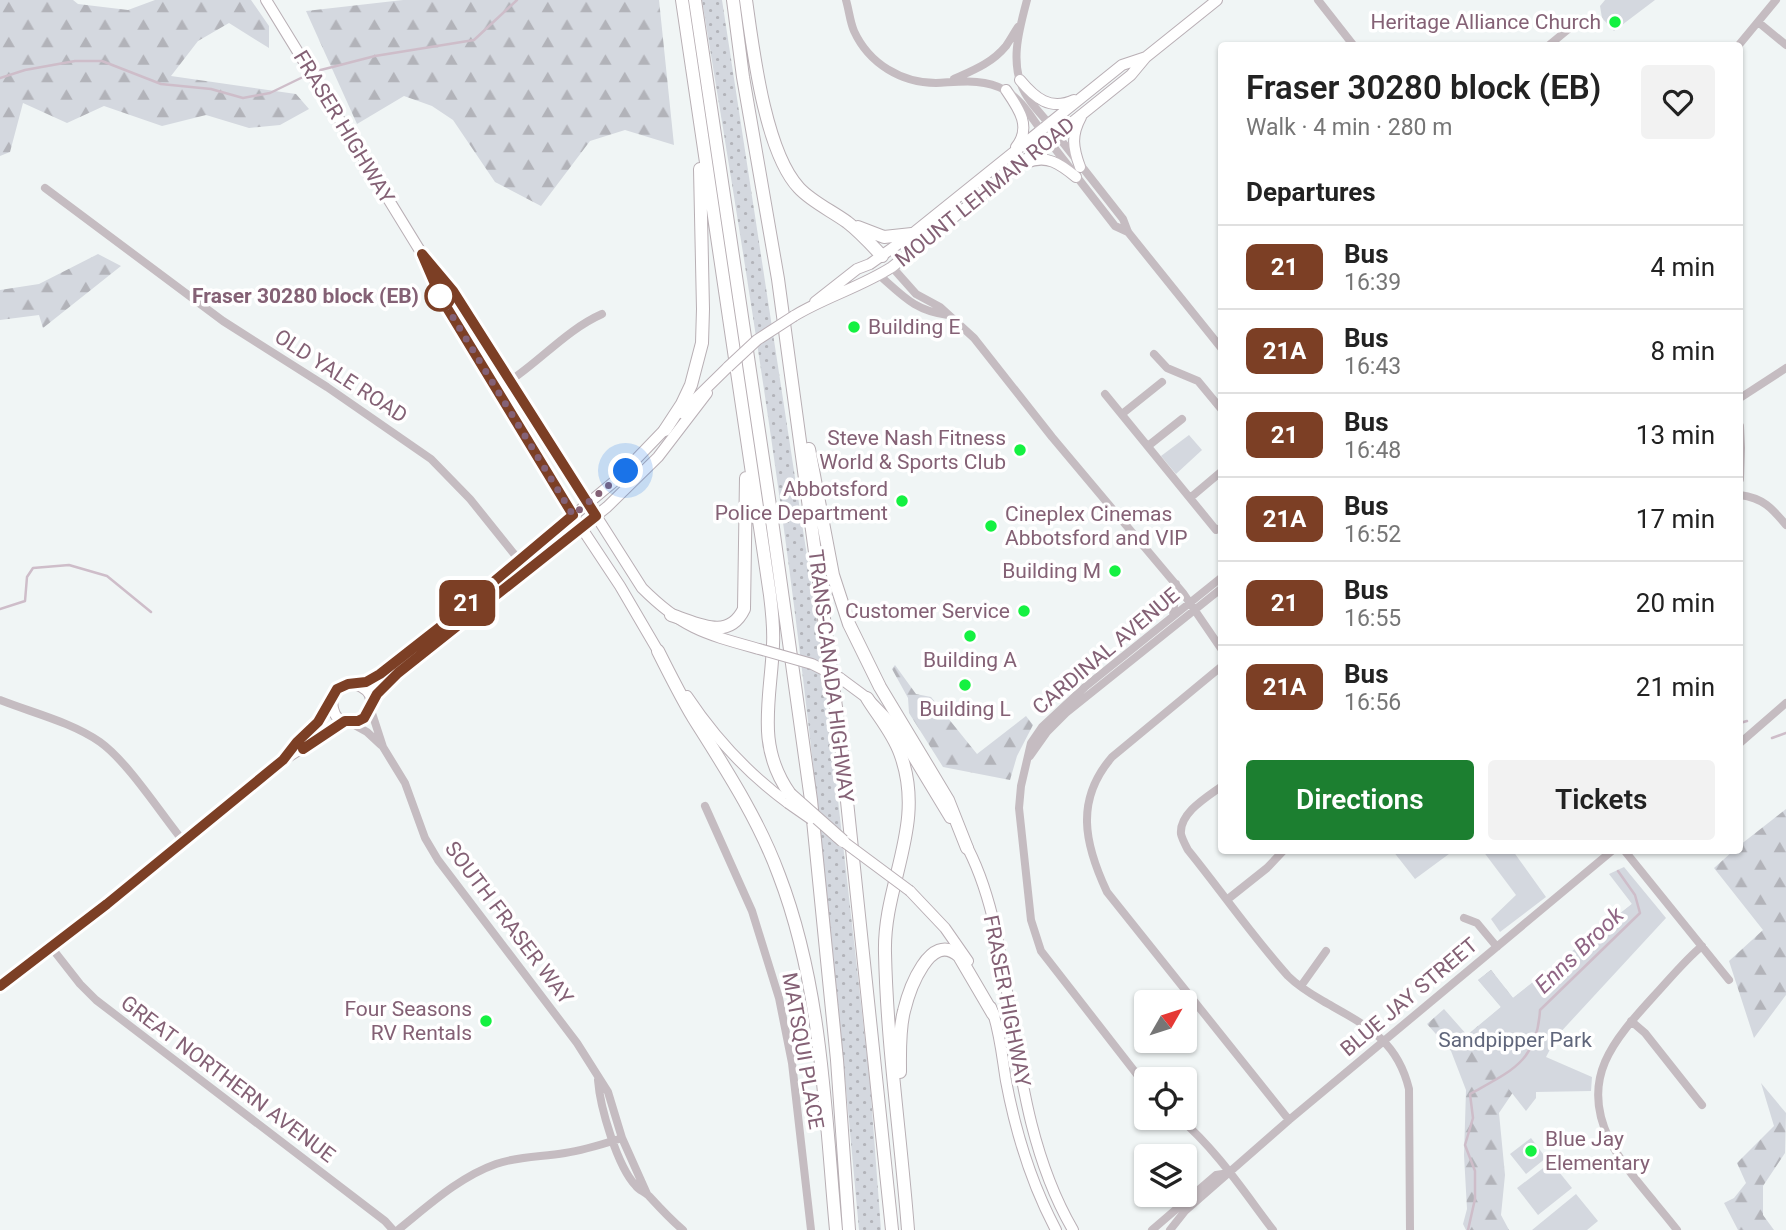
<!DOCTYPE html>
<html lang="en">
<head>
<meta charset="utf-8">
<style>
	:root { --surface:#fff; --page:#f2f2f2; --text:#222; --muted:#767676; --line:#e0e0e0; --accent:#1c7f30 }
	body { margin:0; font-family:Roboto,sans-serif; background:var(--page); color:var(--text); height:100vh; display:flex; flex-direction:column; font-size:26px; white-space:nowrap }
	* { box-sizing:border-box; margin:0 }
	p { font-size:23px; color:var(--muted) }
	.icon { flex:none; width:38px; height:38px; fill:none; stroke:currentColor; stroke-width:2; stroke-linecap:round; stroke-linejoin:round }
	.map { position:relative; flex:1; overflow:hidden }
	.panel { position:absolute; left:1218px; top:42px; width:525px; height:812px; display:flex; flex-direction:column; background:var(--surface); border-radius:7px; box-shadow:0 2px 5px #0004 }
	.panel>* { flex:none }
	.badge { padding:0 14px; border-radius:10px; font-size:24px; line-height:46px }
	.needle { width:46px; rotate:51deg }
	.tools { position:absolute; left:1134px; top:990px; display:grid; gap:14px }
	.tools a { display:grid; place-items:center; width:63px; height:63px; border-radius:7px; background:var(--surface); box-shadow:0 2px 5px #0004; font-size:35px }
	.you { position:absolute; width:35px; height:35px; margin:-18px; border:5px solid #fff; border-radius:50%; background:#1a73e8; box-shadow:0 0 0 10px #1a73e833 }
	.map>.badge { position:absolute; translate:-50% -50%; box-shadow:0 0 0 4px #fff }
	h2 { padding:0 28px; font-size:26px; line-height:63px }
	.round { display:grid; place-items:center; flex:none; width:74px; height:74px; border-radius:7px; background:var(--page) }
	.headline { display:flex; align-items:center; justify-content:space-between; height:119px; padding:0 28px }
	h1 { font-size:33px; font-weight:600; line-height:52px }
	.cta { display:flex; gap:14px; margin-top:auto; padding:14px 28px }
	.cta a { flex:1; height:80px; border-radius:7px; background:var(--accent); color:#fff; font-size:28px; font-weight:600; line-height:80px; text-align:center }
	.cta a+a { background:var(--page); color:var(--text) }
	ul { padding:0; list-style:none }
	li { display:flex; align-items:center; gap:21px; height:84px; padding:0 28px; border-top:2px solid var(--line) }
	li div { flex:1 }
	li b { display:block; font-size:26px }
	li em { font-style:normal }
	li .badge { min-width:77px; font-weight:700; text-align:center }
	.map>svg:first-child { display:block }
	.grass { fill:url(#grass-dots) }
	.forest { fill:url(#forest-firs) }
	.park { fill:#d4d8df }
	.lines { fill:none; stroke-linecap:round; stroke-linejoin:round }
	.stream { stroke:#cebdc9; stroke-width:2.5 }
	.major-casing { stroke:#b9afb5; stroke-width:12 }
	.highway-casing { stroke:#b8afb4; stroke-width:14 }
	.minor { stroke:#c5bcc1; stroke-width:8 }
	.major { stroke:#fff; stroke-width:10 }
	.highway { stroke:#fff; stroke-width:12 }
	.major-bridge-casing { stroke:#b9afb5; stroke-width:12; stroke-linecap:butt }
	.highway-bridge-casing { stroke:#b8afb4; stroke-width:14; stroke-linecap:butt }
	.major-bridge { stroke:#fff; stroke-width:10 }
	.highway-bridge { stroke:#fff; stroke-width:12 }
	.line-casing { stroke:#fff; stroke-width:16 }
	.line { stroke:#7c3f25; stroke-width:10 }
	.walk { stroke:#846175; stroke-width:7; stroke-dasharray:0 12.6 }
	.poi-dot { fill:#14f141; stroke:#fff; stroke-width:2.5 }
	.stop-dot { fill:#fff; stroke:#7c3f25; stroke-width:3.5 }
	.labels { text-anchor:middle; stroke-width:7; stroke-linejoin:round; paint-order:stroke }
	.poi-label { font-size:21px; fill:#846175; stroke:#fff; text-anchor:end }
	.street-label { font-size:21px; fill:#846175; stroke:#fff }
	.stop-label { font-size:21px; font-weight:bold; fill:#846175; stroke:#fff; text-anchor:end }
	.park-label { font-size:21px; fill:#60667b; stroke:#fff }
	.water-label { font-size:23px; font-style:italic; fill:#906685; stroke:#fff }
</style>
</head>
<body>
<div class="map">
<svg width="1786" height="1230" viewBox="0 0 1786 1230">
	<defs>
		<pattern id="grass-dots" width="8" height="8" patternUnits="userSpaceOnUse" patternTransform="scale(1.75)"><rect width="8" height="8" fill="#d4d8df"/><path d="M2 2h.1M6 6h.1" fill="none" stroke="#b2b3b9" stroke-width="1.8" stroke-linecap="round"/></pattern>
		<pattern id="forest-firs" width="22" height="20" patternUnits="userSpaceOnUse" patternTransform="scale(1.75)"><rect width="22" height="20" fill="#d4d8df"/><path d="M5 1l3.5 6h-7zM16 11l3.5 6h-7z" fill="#b2b3b9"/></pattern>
	</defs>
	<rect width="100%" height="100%" fill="#f0f5f5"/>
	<path class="grass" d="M702,0h20l98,641 50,442 11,147h-22c-20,-221 -41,-443 -70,-663 -25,-190 -56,-378 -87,-567z"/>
	<path class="forest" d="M0,0h73l5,4 50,6 27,-10h96l18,26v22l-40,-25 -31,18 -27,35 125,18 13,15 -29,16 -31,3 -43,-13 -44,11 -58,-20 -37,17 -44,-20 -13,49 -10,4z
		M403,0h256l15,145 -49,-15 -35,11 -49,65 -46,-24 -42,-62 -21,-14 -28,-10 -47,28 -51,-113z
		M98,254l23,12 -78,62 -4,-13 -39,5v-30l39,-6z
		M895,665l21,29 15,3 46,57 49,-38 7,9 -16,31 -7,24 -67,-13 -34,-54 -1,-15 -16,-29z
		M1786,809v186l-32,43 -25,-77 34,-31 -49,-62 19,-17 7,-1v-5z
		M1626,888l32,29 -105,116 -54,80 6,62 -4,40 8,15h-43l-3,-6 4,-15 -3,-54 2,-65 -15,-39 -24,-27 17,-15 23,26 34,-28 -23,-27 13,-10 22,28 119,-94z
		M1761,1083l25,30 -1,40 -22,33v29l11,15h-36l-14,-27 10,-5 12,-15 -9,-20 37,-37z"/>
	<path class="park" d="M1605,0h50l-41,31 -12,-13 -2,-12z
		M1189,435l13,15 -26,24 -15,-18z
		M1393,851h60l-38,28z
		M1483,851h30l33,46 -46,35 -9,-13 25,-24z
		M1624,867l42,51 -109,118 -11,21 46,20 -1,14 -55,1v6l-10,13 -59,-75 34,-29 -23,-27 13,-10 22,28 119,-94 -23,-30z
		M1531,1138l15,20 -20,16 -16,-20z
		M1551,1162l21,26 -34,27 -21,-27z
		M1576,1194l22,27 -11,9h-55z"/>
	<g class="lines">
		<path class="stream" d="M313,72l62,-16 99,-16 43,-40
			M0,78l25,-8 50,-9h27l59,23 50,5 32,9 27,-5 35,-17
			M0,609l25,-8 2,-24 6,-9 36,-3 38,11 44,36
			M1740,723l7,-2
			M1772,738l14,-5
			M1468,1230l7,-31v-28l-10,-26 8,-27 -3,-24c41,-23 67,-32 70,-84l100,-97 -5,-18 -17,-24"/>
		<defs>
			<path id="major" d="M266,0l156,254 19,44 132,217 47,71 41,70
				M1020,80c15,18 30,31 54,20
				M1006,90c13,19 26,37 10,57
				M1026,163c21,-9 34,1 50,14
				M1080,167c-7,-19 -9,-32 1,-50
				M430,264l23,27 189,297c41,41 63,46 117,61
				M815,302l42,-33 13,-5 42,-30 210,-169 24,-8
				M794,316c31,-19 67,-29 98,-49l239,-192 15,-18 71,-57
				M681,413l47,-46
				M840,678l27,20 28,29 55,91
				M687,696c28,42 60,77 101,107
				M332,701c3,50 69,-1 23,-17
				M371,703l12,-16 15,-14 209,-166 51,-50 49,-64
				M283,760c12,-15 27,-26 38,-41 7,-9 10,-26 20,-32 9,-6 21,-3 31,-8l68,-52 176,-147 53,-55
				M964,841c28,50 37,114 46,169 12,76 24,153 63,220
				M910,891l35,37 23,33
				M0,986l107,-82 176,-144 62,-39
				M991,1007c9,24 11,50 15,74 10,53 25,102 50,149"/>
			<path id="highway" d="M682,0l88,595c2,16 4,33 3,50 -2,54 -18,100 17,149
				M695,0l74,499 42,301 26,260 12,170
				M733,0l10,77 35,202 63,465 51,486
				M746,0c7,50 19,152 53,188 13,14 33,23 48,34 13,10 24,22 35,34
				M858,227l26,10 28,-3
				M665,430l17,-26 9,-19 11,-42 1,-34 -3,-140
				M809,449l24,126 16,49 31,63 68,113 19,48
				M671,615c26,8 57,27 73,-6l2,-131
				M658,651c11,22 22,44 35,66 32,51 65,101 86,158 43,112 46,237 57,355
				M867,698c11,18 26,35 33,55 27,72 -17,130 -15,200 2,92 16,185 23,277
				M900,1072c0,-20 -1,-42 4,-61 5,-21 26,-81 55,-55l34,58"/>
		</defs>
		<use href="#major" class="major-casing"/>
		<use href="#highway" class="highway-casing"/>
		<path class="minor" d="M846,0c3,10 4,22 8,31 15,33 48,52 82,52 24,-1 47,-5 69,7 16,9 26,27 36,40
			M1027,0c-8,30 -18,64 -2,93 6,11 16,21 24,31
			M1318,0l36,46
			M1758,22l28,23
			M1548,46l29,-24
			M1738,46l38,-46
			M954,79c20,-9 38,-16 52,-33 4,-6 8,-13 12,-19
			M1057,135l66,84 5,13 94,117
			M1049,141l66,85 13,6
			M45,188l178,133 104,66 104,72 39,40 57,71
			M892,267l24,27 24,13 34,31 78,99 131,156 39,57
			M879,275c24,21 36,36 69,40
			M1154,354l13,14 31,13 24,29
			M511,380c30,-20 57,-51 91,-66
			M1105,394l111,136 6,-3
			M1740,398l46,-30
			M1122,414l40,-32
			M1740,426l1,22 -1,31
			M1148,446l34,-27
			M1740,495c23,3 32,13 46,30
			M1190,498l32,-27
			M1173,616l3,-32
			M1222,666l-110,91c-37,43 -28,86 -5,135l182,228
			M0,700c33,13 71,22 100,42 28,20 61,72 84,100
			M370,707l13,40 22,36 20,55 13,22 139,183 31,49 14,46 25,56
			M349,722l18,10 14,13
			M1740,743l46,-40
			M1030,756l17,-24 19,-19 156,-125
			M1222,786c-15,11 -43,27 -41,48 1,5 5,12 7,16 34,42 65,87 100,126 10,10 23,18 35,25 42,24 74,38 86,88l1,141
			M705,806l47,105 27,87 13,65 19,167
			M1624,850l105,130
			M1228,899l39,-31 17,-18
			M1464,918l13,5 20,24
			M51,947l29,37 16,16 289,221 8,9
			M1301,986l25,-35
			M1631,1021l14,12 57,72
			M598,1080c2,27 19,86 38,106 3,4 9,6 13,10 11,12 21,23 34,34
			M1146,1086l-105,-135 -10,-31 -12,-112 2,-22 10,-43 11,-16 43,-40 137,-110
			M1179,1118c37,31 65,74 94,112
			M398,1230c30,-24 61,-53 98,-66 23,-8 45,-7 69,-11 20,-3 38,-9 57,-15
			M1152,1230l64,-55 13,-2
			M1170,1230l15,-19 104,-91 324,-270
			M1677,1230c-19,-25 -55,-63 -68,-91 -29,-61 4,-98 44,-142 16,-17 31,-36 49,-51"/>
		<use href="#major" class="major"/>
		<use href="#highway" class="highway"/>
		<defs>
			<path id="major-bridge" d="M728,367l29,-27 37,-24
				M759,649l53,15 28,14
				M788,803l23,16
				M836,836l74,55"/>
			<path id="highway-bridge" d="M790,794l53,47"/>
		</defs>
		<use href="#major-bridge" class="major-bridge-casing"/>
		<use href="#highway-bridge" class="highway-bridge-casing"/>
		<use href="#major-bridge" class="major-bridge"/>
		<use href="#highway-bridge" class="highway-bridge"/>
	</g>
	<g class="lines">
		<defs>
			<path id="line" d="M0,986l107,-82 176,-144 14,-18 21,-20 19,-33 11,-5 18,-2 14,-8 60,-47 133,-112 -132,-217 -19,-44 31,37 143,225 -198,157 -21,21 -13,24 -6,3h-13l-42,28"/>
		</defs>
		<use href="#line" class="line-casing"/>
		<use href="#line" class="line"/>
		<path class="walk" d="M440,296l133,219 53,-44"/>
	</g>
	<g class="poi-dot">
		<circle cx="1615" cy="22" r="7"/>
		<circle cx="854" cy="327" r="7"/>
		<circle cx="1020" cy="450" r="7"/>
		<circle cx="902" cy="501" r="7"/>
		<circle cx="991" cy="526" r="7"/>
		<circle cx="1115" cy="571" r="7"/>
		<circle cx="1024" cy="611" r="7"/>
		<circle cx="970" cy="636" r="7"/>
		<circle cx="965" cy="685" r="7"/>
		<circle cx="486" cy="1021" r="7"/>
		<circle cx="1531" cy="1151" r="7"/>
	</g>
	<circle class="stop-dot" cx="440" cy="296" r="14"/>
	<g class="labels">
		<g class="poi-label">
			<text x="1601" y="29">Heritage Alliance Church</text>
			<text x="868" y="334" text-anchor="start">Building E</text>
			<text x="1006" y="445">Steve Nash Fitness<tspan x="1006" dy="24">World &amp; Sports Club</tspan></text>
			<text x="888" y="496">Abbotsford<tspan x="888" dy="24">Police Department</tspan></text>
			<text x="1005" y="521" text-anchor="start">Cineplex Cinemas<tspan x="1005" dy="24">Abbotsford and VIP</tspan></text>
			<text x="1101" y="578">Building M</text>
			<text x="1010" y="618">Customer Service</text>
			<text x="970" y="667" text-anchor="middle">Building A</text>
			<text x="965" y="716" text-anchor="middle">Building L</text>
			<text x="472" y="1016">Four Seasons<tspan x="472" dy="24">RV Rentals</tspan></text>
			<text x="1545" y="1146" text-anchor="start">Blue Jay<tspan x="1545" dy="24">Elementary</tspan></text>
		</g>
		<g class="street-label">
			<text transform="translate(344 127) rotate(59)" y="7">FRASER HIGHWAY</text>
			<text transform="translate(985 192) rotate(-39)" y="7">MOUNT LEHMAN ROAD</text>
			<text transform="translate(341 376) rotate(33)" y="7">OLD YALE ROAD</text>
			<text transform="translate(1106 651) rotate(-40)" y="7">CARDINAL AVENUE</text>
			<text transform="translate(831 676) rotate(83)" y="7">TRANS-CANADA HIGHWAY</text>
			<text transform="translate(509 923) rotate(53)" y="7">SOUTH FRASER WAY</text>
			<text transform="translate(1409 997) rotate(-40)" y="7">BLUE JAY STREET</text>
			<text transform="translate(1007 1001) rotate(79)" y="7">FRASER HIGHWAY</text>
			<text transform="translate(803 1051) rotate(80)" y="7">MATSQUI PLACE</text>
			<text transform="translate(228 1079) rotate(37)" y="7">GREAT NORTHERN AVENUE</text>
		</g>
		<g class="stop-label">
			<text x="419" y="303">Fraser 30280 block (EB)</text>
		</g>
		<g class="park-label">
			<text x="1515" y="1047">Sandpipper Park</text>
		</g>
		<g class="water-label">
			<text transform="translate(1579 950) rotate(-44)" y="8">Enns Brook</text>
		</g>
	</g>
</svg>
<div class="tools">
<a><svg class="needle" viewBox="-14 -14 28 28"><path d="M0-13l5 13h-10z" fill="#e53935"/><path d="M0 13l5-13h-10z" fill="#767676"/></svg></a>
<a><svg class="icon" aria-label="locate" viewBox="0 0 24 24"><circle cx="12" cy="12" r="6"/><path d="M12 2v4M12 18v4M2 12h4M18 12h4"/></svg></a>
<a><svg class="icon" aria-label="layers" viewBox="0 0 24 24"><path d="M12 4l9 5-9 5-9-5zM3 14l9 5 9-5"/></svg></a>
</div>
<div class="you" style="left:626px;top:471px"></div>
<b class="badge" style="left:467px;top:603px;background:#7c3f25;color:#fff">21</b>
<section class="panel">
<div class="headline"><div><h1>Fraser 30280 block (EB)</h1><p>Walk · 4 min · 280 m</p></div><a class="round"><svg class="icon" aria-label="heart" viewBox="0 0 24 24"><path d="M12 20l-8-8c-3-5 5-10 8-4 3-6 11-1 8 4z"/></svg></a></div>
<h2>Departures</h2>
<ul>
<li><span class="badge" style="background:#7c3f25;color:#fff">21</span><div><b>Bus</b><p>16:39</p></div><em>4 min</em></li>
<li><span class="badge" style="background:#7c3f25;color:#fff">21A</span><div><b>Bus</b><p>16:43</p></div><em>8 min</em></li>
<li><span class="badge" style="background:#7c3f25;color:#fff">21</span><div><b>Bus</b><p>16:48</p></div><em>13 min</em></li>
<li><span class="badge" style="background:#7c3f25;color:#fff">21A</span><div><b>Bus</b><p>16:52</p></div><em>17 min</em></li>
<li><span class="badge" style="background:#7c3f25;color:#fff">21</span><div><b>Bus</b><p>16:55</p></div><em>20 min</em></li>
<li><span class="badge" style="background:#7c3f25;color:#fff">21A</span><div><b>Bus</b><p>16:56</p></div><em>21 min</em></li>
</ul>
<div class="cta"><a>Directions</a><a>Tickets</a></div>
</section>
</div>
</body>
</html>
